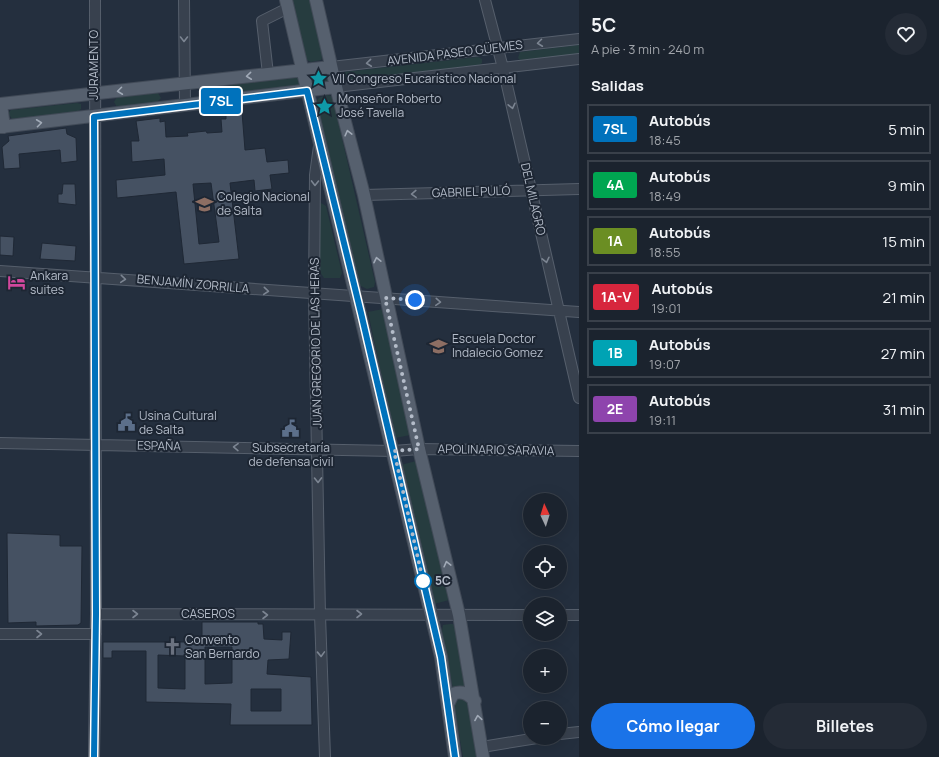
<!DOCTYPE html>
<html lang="es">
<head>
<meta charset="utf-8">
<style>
	:root { --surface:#1b232e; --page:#242b36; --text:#f1f3f6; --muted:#a0a4aa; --line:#39404a; --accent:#1a73e8 }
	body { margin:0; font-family:Manrope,sans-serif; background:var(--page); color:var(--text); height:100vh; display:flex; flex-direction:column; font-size:15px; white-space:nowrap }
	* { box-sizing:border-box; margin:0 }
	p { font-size:13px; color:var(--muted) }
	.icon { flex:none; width:22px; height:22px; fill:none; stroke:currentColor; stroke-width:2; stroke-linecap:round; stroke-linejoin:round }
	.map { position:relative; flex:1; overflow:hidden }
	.details { display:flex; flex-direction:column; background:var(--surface); width:360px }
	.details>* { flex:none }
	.badge { padding:0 8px; border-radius:3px; font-size:14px; line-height:26px }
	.needle { width:26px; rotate:356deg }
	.controls { position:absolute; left:523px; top:493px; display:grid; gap:8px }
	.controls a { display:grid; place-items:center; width:44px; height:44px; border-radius:50%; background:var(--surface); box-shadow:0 4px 16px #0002,0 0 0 1px var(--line); font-size:20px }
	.you { position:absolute; width:20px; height:20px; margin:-10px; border:3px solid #fff; border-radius:50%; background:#1a73e8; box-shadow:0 0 0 6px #1a73e833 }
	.map>.badge { position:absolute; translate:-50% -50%; box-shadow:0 0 0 2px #fff }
	h2 { padding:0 12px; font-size:15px; line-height:36px }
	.round { display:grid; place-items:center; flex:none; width:42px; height:42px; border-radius:21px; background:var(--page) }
	.headline { display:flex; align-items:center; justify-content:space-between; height:68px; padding:0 12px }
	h1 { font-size:19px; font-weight:700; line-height:30px }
	.button { display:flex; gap:8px; margin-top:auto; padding:8px 12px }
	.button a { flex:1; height:46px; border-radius:24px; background:var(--accent); color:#fff; font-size:16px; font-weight:700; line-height:46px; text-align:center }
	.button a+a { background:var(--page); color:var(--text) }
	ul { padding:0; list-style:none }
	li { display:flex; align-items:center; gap:12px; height:50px; margin:0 8px 6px; padding:0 4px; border:2px solid var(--line); border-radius:0px }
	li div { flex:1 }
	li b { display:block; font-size:15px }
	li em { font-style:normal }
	li .badge { min-width:44px; font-weight:700; text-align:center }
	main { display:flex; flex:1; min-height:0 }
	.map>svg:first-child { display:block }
	.green { fill:#263c3f }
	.building { fill:#455162; stroke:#1f2835; fill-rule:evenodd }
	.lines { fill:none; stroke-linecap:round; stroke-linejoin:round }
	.minor-casing { stroke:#565f6c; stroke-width:12 }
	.major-casing { stroke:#414a57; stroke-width:14 }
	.minor { stroke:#38414e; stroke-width:10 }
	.major { stroke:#56606e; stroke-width:12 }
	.oneway { stroke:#7c8592 }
	.oneway2 { stroke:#a1aab7 }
	.line-casing { stroke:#fff; stroke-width:9 }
	.line { stroke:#0072bc; stroke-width:6 }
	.walk { stroke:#b4bcc9; stroke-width:4; stroke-dasharray:0 7.2 }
	.stop-dot { fill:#fff; stroke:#0072bc; stroke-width:2 }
	.labels { text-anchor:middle; stroke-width:4; stroke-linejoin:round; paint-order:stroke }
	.street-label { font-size:12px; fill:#b4bcc9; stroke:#1d2633 }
	.poi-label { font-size:12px; fill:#b4bcc9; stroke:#1d2633; text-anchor:start }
	.stop-label { font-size:12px; font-weight:bold; fill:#b4bcc9; stroke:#1d2633; text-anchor:start }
</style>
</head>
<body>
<main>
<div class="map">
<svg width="579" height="757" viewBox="0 0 579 757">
	<rect width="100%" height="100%" fill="#242f3e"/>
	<path class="green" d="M292,0h19l12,56 -2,4 -10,2 -6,-3z
		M579,45v9l-59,6 -2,-2 2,-6z
		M478,57l4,2v4l-3,2 -132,15 -4,-5 1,-3z
		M327,74l2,8 -18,2 -1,-9z
		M298,77l1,8 -67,9 -2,-1 -2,-4 4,-5z
		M158,93l3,5 -4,4 -40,5 -3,-5 3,-5z
		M328,95l3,1 2,3 42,183 -1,5 -7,2 -8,-4 -43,-180c1,-8 4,-8 12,-10z
		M77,103l4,1v5l-4,3 -65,7 -4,-6 3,-3z
		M321,203l5,3 16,67 -2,5h-16l-4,-6 -1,-66z
		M383,309l27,126 -15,3 -27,-126z
		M416,461l33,139 -15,4 -33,-139z
		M450,624h3l3,6 12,61 -15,-2 -11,-58 1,-6z
		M460,698l7,3 3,5 7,51h-14l-9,-52z"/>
	<path class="building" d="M242,112l3,38 20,-2 2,14 21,-2 1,13 -19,2 2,14 -17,2 -1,-11 -24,3 9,76 -55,5 -8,-72 -59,6 -1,-18 49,-5 -1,-16 -32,3 -1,-21h8l-3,-20 24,-3v4l5,-1 1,16 22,-1 -1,-3 19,-2 1,2 15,-1 -1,-13h5v-5zM211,183l8,59 -20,2 -6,-60z
		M66,128l1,6 9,4 1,23 -16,2 -1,-13 -41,4 1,14 -16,1 -2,-22 7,-6 -1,-5z
		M63,184h12l1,21 -18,-2v-9h4z
		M0,236l14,1 -1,19 -13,-1z
		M42,243l34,3 -1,15 -35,-2z
		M7,533l53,2v11h22l-1,77 -3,2 -42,1v-4l-28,1z
		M202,622h56v2h5l1,15 18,1v-8h9l-2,27 -21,1 -1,14 44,3 1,48h-82l1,-21 -85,-2v-51h-34v7h-9v-16h99zM205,647h27v36l-27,1zM158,655l27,1v33l-27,-1zM251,689h30v22h-30z"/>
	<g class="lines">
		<defs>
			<path id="minor" d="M184,0l1,105
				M485,0l18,68 76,330
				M331,67l248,-28
				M268,74l-6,-53 26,-13
				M336,87l243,-28
				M319,146l-4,29 -1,119 6,321 5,142
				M364,195l215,-6
				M0,271c193,12 386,29 579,41
				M0,443l394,8 25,-2 160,2
				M96,614l434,1
				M560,615h19
				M0,634h96
				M560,734l19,-2
				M482,747l55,-9
				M94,757l2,-143 -1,-614"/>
			<path id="major" d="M286,0l155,657 14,100
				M316,0l20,87 28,108 55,254 40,166 24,142
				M0,104l331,-37
				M1,104l3,23
				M0,127l336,-40
				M448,704l5,-10c9,-4 15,0 22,7"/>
		</defs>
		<use href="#minor" class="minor-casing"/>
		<use href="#major" class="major-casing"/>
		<use href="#minor" class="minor"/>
		<use href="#major" class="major"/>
	</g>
	<defs><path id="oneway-chevron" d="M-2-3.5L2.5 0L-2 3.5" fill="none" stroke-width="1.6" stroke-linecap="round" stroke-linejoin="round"/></defs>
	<g class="oneway">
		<use href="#oneway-chevron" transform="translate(184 39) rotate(90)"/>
		<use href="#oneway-chevron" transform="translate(540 43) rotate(173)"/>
		<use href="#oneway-chevron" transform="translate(369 63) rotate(174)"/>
		<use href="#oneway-chevron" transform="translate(512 106) rotate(77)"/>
		<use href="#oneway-chevron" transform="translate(315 183) rotate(91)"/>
		<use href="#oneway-chevron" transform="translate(414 194) rotate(178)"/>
		<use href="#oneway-chevron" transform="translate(546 260) rotate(77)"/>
		<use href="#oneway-chevron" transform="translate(123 279) rotate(5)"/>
		<use href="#oneway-chevron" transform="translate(266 291) rotate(5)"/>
		<use href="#oneway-chevron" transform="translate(438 302) rotate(4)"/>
		<use href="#oneway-chevron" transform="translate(236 447) rotate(-179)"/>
		<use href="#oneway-chevron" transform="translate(318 480) rotate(89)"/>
		<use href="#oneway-chevron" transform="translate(135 614)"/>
		<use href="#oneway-chevron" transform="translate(359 614)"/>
		<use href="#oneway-chevron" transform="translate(265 615)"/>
		<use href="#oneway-chevron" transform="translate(39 634)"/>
		<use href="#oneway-chevron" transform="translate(321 654) rotate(88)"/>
	</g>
	<g class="oneway2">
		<use href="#oneway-chevron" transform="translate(249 76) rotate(174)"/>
		<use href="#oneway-chevron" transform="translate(120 91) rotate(173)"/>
		<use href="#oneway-chevron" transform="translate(39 123) rotate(-7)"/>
		<use href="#oneway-chevron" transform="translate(348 133) rotate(-104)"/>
		<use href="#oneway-chevron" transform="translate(377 260) rotate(-102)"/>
		<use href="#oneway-chevron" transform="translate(447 564) rotate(-104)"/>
		<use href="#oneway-chevron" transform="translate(478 718) rotate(-99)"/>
	</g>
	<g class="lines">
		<defs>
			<path id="line" d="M94,757l2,-143 -2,-497 213,-26 54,222 80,344 14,100"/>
		</defs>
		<use href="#line" class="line-casing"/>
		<use href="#line" class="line"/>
		<path class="walk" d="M415,300l-30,-2 34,151 -25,2 29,130"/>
	</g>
	<defs>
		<symbol id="sight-bare" viewBox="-9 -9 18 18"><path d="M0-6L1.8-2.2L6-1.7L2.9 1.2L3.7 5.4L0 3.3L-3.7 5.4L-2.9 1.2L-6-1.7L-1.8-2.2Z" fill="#0f9aa8" stroke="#1d2633" stroke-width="2.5" paint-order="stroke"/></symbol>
		<symbol id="school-bare" viewBox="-9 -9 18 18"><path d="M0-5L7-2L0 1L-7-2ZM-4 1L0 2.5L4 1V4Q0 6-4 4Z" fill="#8d6e63" stroke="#1d2633" stroke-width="2.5" paint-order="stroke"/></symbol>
		<symbol id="hotel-bare" viewBox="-9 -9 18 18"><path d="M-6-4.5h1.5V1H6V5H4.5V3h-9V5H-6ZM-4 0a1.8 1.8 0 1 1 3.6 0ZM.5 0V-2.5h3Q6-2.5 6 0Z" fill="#d1479c" stroke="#1d2633" stroke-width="2.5" paint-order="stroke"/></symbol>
		<symbol id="civic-bare" viewBox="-9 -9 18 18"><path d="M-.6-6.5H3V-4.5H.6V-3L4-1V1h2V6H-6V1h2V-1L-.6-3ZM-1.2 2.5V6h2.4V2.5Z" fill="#5c6f8a" stroke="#1d2633" stroke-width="2.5" paint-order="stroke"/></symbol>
		<symbol id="church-bare" viewBox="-9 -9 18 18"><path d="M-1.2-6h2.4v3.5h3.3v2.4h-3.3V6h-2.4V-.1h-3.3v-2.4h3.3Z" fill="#6b7280" stroke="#1d2633" stroke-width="2.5" paint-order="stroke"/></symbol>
	</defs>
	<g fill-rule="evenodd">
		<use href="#sight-bare" x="306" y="66" width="25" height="25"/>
		<use href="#sight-bare" x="312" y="94" width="25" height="25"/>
		<use href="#school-bare" x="192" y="192" width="25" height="25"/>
		<use href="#hotel-bare" x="4" y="270" width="25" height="25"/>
		<use href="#school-bare" x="426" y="334" width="25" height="25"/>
		<use href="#civic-bare" x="114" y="410" width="25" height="25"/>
		<use href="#civic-bare" x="278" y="416" width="25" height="25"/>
		<use href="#church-bare" x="160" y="634" width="25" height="25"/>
	</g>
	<circle class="stop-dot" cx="423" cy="581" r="8"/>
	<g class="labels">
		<g class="street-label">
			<text transform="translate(455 53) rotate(-7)" y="4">AVENIDA PASEO GÜEMES</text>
			<text transform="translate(94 65) rotate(-90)" y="4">JURAMENTO</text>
			<text transform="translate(471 192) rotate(-2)" y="4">GABRIEL PULÓ</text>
			<text transform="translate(533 199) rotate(77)" y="4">DEL MILAGRO</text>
			<text transform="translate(193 284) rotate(5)" y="4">BENJAMÍN ZORRILLA</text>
			<text transform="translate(316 343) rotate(-91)" y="4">JUAN GREGORIO DE LAS HERAS</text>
			<text transform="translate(159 446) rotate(1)" y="4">ESPAÑA</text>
			<text transform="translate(496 450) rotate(1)" y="4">APOLINARIO SARAVIA</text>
			<text x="208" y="618">CASEROS</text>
		</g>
		<g class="poi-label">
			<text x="332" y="83">VII Congreso Eucarístico Nacional</text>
			<text x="338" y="103">Monseñor Roberto<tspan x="338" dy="14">José Tavella</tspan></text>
			<text x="217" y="201">Colegio Nacional<tspan x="217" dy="14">de Salta</tspan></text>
			<text x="30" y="280">Ankara<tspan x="30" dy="14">suites</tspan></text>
			<text x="452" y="343">Escuela Doctor<tspan x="452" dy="14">Indalecio Gomez</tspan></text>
			<text x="139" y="420">Usina Cultural<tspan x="139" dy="14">de Salta</tspan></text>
			<text x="291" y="452" text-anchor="middle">Subsecretaría<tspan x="291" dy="14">de defensa civil</tspan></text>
			<text x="185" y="644">Convento<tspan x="185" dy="14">San Bernardo</tspan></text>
		</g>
		<g class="stop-label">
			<text x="435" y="585">5C</text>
		</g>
	</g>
</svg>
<div class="controls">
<a><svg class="needle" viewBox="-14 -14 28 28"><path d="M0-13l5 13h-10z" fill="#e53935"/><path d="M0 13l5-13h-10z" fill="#a0a4aa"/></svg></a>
<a><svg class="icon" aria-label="locate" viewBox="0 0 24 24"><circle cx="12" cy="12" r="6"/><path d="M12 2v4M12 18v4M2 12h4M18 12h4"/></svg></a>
<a><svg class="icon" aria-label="layers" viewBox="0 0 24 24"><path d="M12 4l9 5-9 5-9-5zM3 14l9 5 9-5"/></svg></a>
<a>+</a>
<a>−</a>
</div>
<div class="you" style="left:415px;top:300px"></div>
<b class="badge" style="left:221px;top:101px;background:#0072bc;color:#fff">7SL</b>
</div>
<section class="details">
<div class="headline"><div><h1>5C</h1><p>A pie · 3 min · 240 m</p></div><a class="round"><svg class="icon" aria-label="heart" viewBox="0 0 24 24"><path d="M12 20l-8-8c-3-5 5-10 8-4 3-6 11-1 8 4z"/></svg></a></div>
<h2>Salidas</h2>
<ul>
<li><span class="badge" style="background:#0072bc;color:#fff">7SL</span><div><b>Autobús</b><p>18:45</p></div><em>5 min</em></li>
<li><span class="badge" style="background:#00a651;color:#fff">4A</span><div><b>Autobús</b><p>18:49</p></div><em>9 min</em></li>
<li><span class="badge" style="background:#6b8e23;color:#fff">1A</span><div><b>Autobús</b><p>18:55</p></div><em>15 min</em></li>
<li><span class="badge" style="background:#d7263d;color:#fff">1A-V</span><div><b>Autobús</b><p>19:01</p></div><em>21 min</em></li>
<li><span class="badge" style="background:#00a3b4;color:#fff">1B</span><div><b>Autobús</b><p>19:07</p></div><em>27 min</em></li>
<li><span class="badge" style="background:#8e44ad;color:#fff">2E</span><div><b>Autobús</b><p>19:11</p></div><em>31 min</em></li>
</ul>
<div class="button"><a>Cómo llegar</a><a>Billetes</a></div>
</section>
</main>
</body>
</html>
